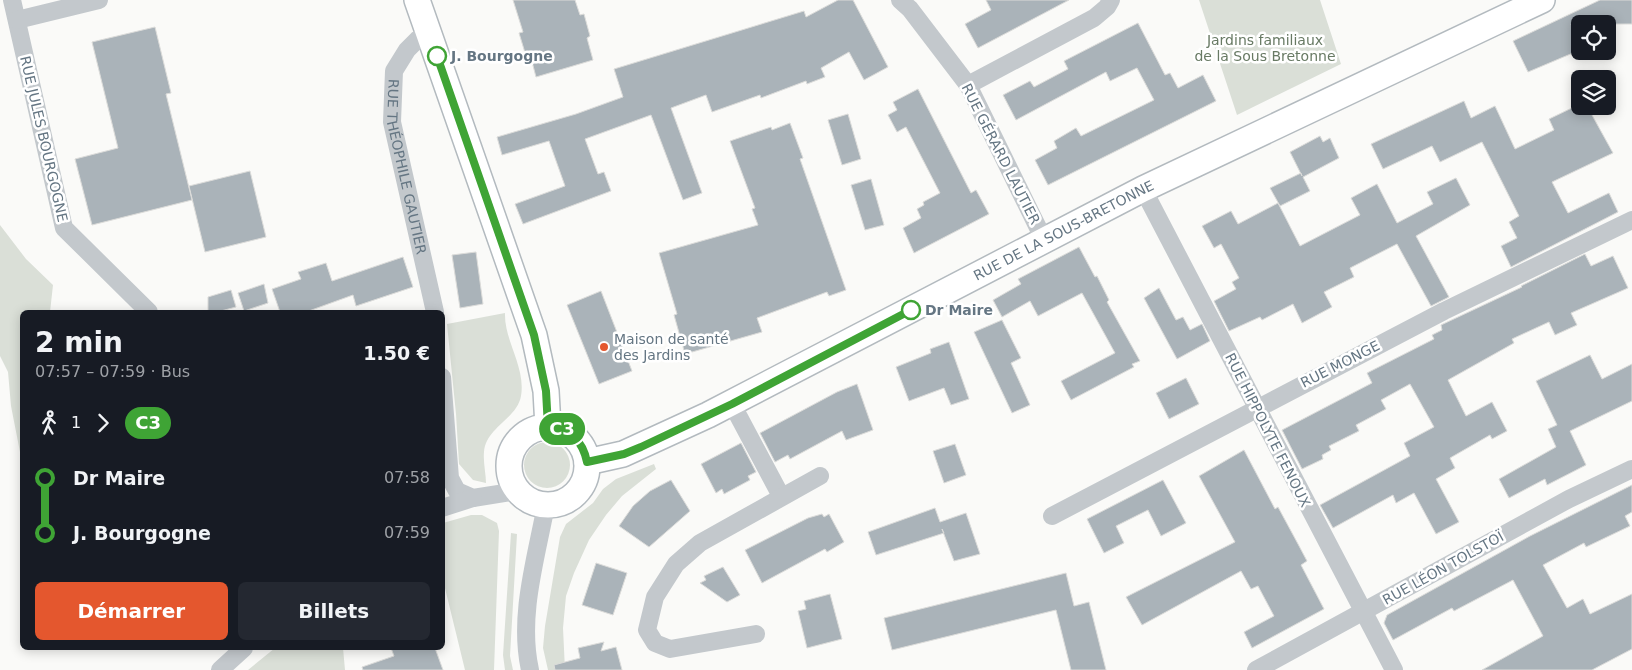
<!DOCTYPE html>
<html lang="fr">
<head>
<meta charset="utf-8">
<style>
	:root { --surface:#171b24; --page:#242831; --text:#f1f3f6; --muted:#9ea1a6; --accent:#e4572e }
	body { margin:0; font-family:"DejaVu Sans",sans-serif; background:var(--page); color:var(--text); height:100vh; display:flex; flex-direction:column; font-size:19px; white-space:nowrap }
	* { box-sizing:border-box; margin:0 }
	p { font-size:16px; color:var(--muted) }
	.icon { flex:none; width:28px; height:28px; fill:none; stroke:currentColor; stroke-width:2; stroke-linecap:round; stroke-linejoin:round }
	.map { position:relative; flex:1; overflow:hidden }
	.panel { position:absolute; left:20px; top:310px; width:425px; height:340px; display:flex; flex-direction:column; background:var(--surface); border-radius:8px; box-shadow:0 2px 12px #0003 }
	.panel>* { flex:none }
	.badge { padding:0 10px; border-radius:16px; font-size:18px; line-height:32px }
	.tools { position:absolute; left:1571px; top:15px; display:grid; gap:10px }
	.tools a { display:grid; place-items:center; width:45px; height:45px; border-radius:8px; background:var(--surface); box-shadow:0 2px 12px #0003; font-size:25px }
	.map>.badge { position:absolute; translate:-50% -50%; box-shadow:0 0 0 2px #fff }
	.legs { display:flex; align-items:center; gap:8px; height:55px; padding:0 15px; font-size:16px }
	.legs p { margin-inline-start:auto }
	.headline { display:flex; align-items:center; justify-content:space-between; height:85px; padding:0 15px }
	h1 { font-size:28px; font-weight:600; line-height:38px }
	.button { display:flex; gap:10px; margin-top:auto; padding:10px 15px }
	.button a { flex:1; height:58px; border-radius:8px; background:var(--accent); color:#fff; font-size:20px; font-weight:600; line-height:58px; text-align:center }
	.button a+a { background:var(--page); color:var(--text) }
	ul { padding:0 15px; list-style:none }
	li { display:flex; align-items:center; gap:18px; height:55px; font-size:19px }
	li i { display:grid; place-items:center; width:8px; height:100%; margin:0 6px; background:currentColor }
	li i::after { content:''; width:12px; height:12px; margin:-6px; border:4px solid; border-radius:50%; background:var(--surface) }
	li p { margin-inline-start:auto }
	li:first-child i { background:linear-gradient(#0000 50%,currentColor 0) }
	li:last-child i { background:linear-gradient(currentColor 50%,#0000 0) }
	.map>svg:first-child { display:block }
	.green { fill:#dadfd7 }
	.building { fill:#aab3b9; stroke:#dcdcda }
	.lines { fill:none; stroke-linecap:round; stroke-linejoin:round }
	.secondary-casing { stroke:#b3babf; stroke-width:28 }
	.street { stroke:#c3c8cc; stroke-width:18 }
	.secondary { stroke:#fff; stroke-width:25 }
	.line-1-casing { stroke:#fff; stroke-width:11 }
	.line-1 { stroke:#3fa435; stroke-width:8 }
	.stop-1-dot { fill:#fff; stroke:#3fa435; stroke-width:2.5 }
	.poi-dot { fill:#e4572e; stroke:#fff; stroke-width:2 }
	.labels { text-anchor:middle; stroke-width:5; stroke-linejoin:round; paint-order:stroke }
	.park-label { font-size:14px; fill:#687a64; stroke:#fff }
	.stop-label { font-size:14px; font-weight:bold; fill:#657683; stroke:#fff; text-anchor:start }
	.street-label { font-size:14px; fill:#657683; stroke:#fff }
	.poi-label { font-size:14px; fill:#657683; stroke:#fff; text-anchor:start }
</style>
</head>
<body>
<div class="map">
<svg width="1632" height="670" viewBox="0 0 1632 670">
	<rect width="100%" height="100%" fill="#fafaf8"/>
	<path class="green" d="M1199,0h121l21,64 -104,51z
		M0,225l26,34 27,26 -3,27h-28v142l-2,-2 -9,-46 -3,-34 -8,-16z
		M505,313c-1,28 21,54 16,83 -4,23 -35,31 -37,56 -1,10 2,22 2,31l-13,-3 -14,-16 -3,-50 -9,-90z
		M524 465a23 23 0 1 1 46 0a23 23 0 1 1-46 0Z
		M654,464l2,5 -34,27 -16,19 -17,25 -15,33 -8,23 -3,32 2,42h-17l-5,-22 2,-22 15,-89 6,-13 27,-21 10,-14 13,-10z
		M471,515h11l15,8 2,8 -5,139h-29l-22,-90v-57z
		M511,533l6,1 -7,122 3,14h-8l-2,-15z
		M275,648h68l2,22h-97z"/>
	<path class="building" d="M513,0h62l5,15 4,-1 6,22 -3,2 6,22 -57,17 -6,-23 -4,2 -7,-23 4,-1z
		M838,0h15l35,67 -24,13 -15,-28 -28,16 4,9 -18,7 -1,-3 -45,17 -1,-3 -48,17 -6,-17 -35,13 31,85 -19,7 -32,-85 -66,24 13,35 6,-2 7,19 -88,33 -8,-20 50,-18 -16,-45 -47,14 -5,-18 79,-23 47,-17 -9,-28 190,-58 2,6z
		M986,0h83l-91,48 -13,-24 26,-14z
		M1600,0h32v24h-61l9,19v7l-52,22 -15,-31z
		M1138,23l27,52 5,-2 8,15 25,-13 13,26 -168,84 -13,-25 22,-12 -3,-7 22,-13 5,8 73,-36 -17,-32 -27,13 -4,-9 -90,48 -13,-25 27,-14 4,6 34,-18 -4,-8z
		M155,27l16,66 -5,1 26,106 -100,25 -17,-66 43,-11 -26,-106z
		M918,89l53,104 5,-3 13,24 -75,39 -11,-25 18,-10 -4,-9 7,-4 -1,-3 17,-9 -34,-66 -9,5 -9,-17 9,-5 -4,-8z
		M1464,101l7,17 24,-12 20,43 39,-19 -5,-11 27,-13h11l26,47 -61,29 16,31 41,-20 9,19 -107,55 -10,-21 16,-8 -8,-16 10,-6 -37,-74 -42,20 -8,-16 -49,23 -12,-25z
		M848,114l13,45 -19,6 -14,-45z
		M790,123l13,35 -3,1 46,131 -17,6 -2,-4 -70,26 5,14 -77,22 -11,-39 3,-1 -18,-61 99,-28 -6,-16 3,-1 -25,-67 41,-14 1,3z
		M1320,136l3,6 7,-4 9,20 -36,19 7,14 -30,15 -10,-18 31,-15 1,3 -12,-24z
		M250,171l16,66 -61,15 -16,-66z
		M1456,178l14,27 -54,31 33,61 -18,9 -34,-62 -47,24 4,9 -30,15 8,15 -30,16 -9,-19 -31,16 -2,-3 -31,14 -15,-30 22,-12 -4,-7 7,-4 -18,-34 -7,4 -12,-22 29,-15 7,13 40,-21 22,43 60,-31 -9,-17 26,-14 20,39 36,-19 -6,-12z
		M871,179l13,46 -19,5 -14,-45z
		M1079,247l16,30 2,-1 12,24 -2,2 33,59 -8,3 2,3 -63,33 -10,-19 54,-28 -33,-60 -44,23 -8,-15 -28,16 -9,-17 28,-16 -3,-5z
		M476,252l7,52 -23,4 -8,-53z
		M1585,254l6,12 22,-10 15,32 -57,25 6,12 -22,10 -6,-13 -37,17 2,4 -66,37 18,36 26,-14 15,29 -15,8 -2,-4 -40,23 5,10 -19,11 23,43 -23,12 -22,-41 -18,10 -3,-8 -60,33 -13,-23 90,-49 -6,-13 30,-16 -24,-43 -29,16 5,9 -30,16 3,6 -30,15 2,4 -9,5 1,4 -21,10 -20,-39 90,-47 -5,-10 67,-34 -2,-4 10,-5 -1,-5 81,-38 -1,-1z
		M403,257l10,30 -57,19 -3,-11 -47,17h-26l-8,-23 29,-10 -3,-7 28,-9 6,18z
		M264,284l4,19 -24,8 -6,-18z
		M1159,288l17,32 7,-3 7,13 12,-6 8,17 -33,18 -33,-61z
		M231,290l5,17 -19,5h-9v-15z
		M601,291l31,80 -33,13 -32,-79z
		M1002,320l19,38 -10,5 19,42 -18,8 -38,-81z
		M949,342l20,57 -18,6 -7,-17 -35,13 -13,-34 35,-14 -1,-4z
		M1590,355l12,24 30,-15v37l-62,30 16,34 -39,20 -2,-6 -36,19 -10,-19 57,-32 -8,-18 9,-4 -21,-44z
		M1186,378l13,26 -30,15 -13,-26z
		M857,384l16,46 -27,10 -4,-9 -52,28 -2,-4 -13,7 -15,-29 77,-41z
		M741,443l15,29 -8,4 2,4 -26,14 -2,-5 -6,4 -15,-29z
		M955,444l11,31 -22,8 -11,-32z
		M1244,450l31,59 3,-2 20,37 9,17 -6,4 23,44 -72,39 -8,-16 30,-16 -16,-30 -7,3 -10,-18 -99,54 -16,-28 109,-55 -36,-66z
		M671,480l19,31 -41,36 -30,-21 14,-20 17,-15z
		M1163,480l23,43 -25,13 -13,-26 -32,16 8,17 -20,10 -17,-34z
		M1632,485v27l-7,4 5,10 -44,21 -2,-4 -41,22 24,43 16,-9 7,15 42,-20v55l-40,21h-110l61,-34 -30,-56 -59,31 -2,-3 -59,32 -9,-17 3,-8 143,-79z
		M935,508l5,14 26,-9 14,41 -26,7 -12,-32 2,4 -68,22 -8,-23z
		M822,514l2,3 5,-3 15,28 -17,10 -2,-3 -63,34 -17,-33 63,-32z
		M596,563l31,10 -14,42 -31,-10z
		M723,567l17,28 -13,7 -27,-19 6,-3 -2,-4z
		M1066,573l8,33 15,-4 17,68h-35l-15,-60 -164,40 -8,-32z
		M830,594l12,45 -35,9 -9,-37 8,-2 -2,-8z
		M604,642l-3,9 15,-4 6,23h-67l-1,-5 26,-7 -2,-10z
		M391,648h44l8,22h-80l-1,-3 32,-11z"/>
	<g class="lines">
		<defs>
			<g id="secondary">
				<path d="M417,0l117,335 12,56 2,36"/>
				<circle cx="548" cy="466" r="39"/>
				<path id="s2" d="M587,462l36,-8 85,-39 435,-226 399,-189"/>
			</g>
		</defs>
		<use href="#secondary" class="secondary-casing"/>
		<g class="street">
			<path d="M12,0l52,228 85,84"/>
			<path d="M900,0l10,9 58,76 76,155"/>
			<path d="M17,20l82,-20"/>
			<path id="s1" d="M430,35l-13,5 -10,10 -13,21 -2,51 43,190"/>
			<path d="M968,85l126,-67 13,-11 4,-7"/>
			<path d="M1143,189l251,481"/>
			<path d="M442,377l8,101 7,13 16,7 44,-7"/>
			<path d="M732,404l49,92"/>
			<path d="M442,508l31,-10"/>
			<path d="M1052,516l392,-205 188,-91"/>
			<path d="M756,634l-86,15 -15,-6 -8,-13 8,-33 21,-33 24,-21 120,-67"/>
			<path d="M220,670l24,-22"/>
			<path d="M530,670c-12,-54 6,-111 16,-165"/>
			<path d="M1256,670l313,-171 63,-30"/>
		</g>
		<use href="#secondary" class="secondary"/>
	</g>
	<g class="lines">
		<defs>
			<path id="line-1" d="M437,56l97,279 12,56 2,36c22,0 35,15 39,35l37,-8 17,-7 91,-43 179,-94"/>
		</defs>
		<use href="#line-1" class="line-1-casing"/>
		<use href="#line-1" class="line-1"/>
	</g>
	<g class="stop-1-dot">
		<circle cx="437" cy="56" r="9"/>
		<circle cx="911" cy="310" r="9"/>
	</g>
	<circle class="poi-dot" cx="604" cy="347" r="5"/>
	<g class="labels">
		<g class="park-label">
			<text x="1265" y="45">Jardins familiaux<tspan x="1265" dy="16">de la Sous Bretonne</tspan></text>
		</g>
		<g class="stop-label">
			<text x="451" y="61">J. Bourgogne</text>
			<text x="925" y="315">Dr Maire</text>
		</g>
		<g class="street-label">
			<text transform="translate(44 139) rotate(77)" y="5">RUE JULES BOURGOGNE</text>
			<text transform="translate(1001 154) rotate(63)" y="5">RUE GÉRARD LAUTIER</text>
			<text dy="5" stroke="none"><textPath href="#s1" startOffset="150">RUE THÉOPHILE GAUTIER</textPath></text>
			<text dy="5" stroke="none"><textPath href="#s2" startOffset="531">RUE DE LA SOUS-BRETONNE</textPath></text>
			<text transform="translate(1340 364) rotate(-27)" y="5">RUE MONGE</text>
			<text transform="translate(1268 430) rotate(63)" y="5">RUE HIPPOLYTE FENOUX</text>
			<text transform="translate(1443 568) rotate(-29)" y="5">RUE LÉON TOLSTOÏ</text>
		</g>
		<g class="poi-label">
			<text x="614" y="344">Maison de santé<tspan x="614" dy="16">des Jardins</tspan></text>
		</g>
	</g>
</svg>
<div class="tools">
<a><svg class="icon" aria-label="locate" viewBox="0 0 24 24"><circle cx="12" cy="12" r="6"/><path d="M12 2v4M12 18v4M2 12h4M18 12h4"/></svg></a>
<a><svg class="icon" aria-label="layers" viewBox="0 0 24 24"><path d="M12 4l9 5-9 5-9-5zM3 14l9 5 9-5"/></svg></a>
</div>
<b class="badge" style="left:562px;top:429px;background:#3fa435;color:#fff">C3</b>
<section class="panel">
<div class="headline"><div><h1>2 min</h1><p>07:57 – 07:59 · Bus</p></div><b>1.50 €</b></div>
<div class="legs"><svg class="icon" aria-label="walk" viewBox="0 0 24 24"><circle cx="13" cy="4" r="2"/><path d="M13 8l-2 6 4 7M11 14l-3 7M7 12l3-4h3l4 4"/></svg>1<svg class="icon" aria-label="forward" viewBox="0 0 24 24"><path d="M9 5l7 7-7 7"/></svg><b class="badge" style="background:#3fa435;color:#fff">C3</b></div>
<ul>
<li><i style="color:#3fa435"></i><b>Dr Maire</b><p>07:58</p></li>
<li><i style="color:#3fa435"></i><b>J. Bourgogne</b><p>07:59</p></li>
</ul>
<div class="button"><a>Démarrer</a><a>Billets</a></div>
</section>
</div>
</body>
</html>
